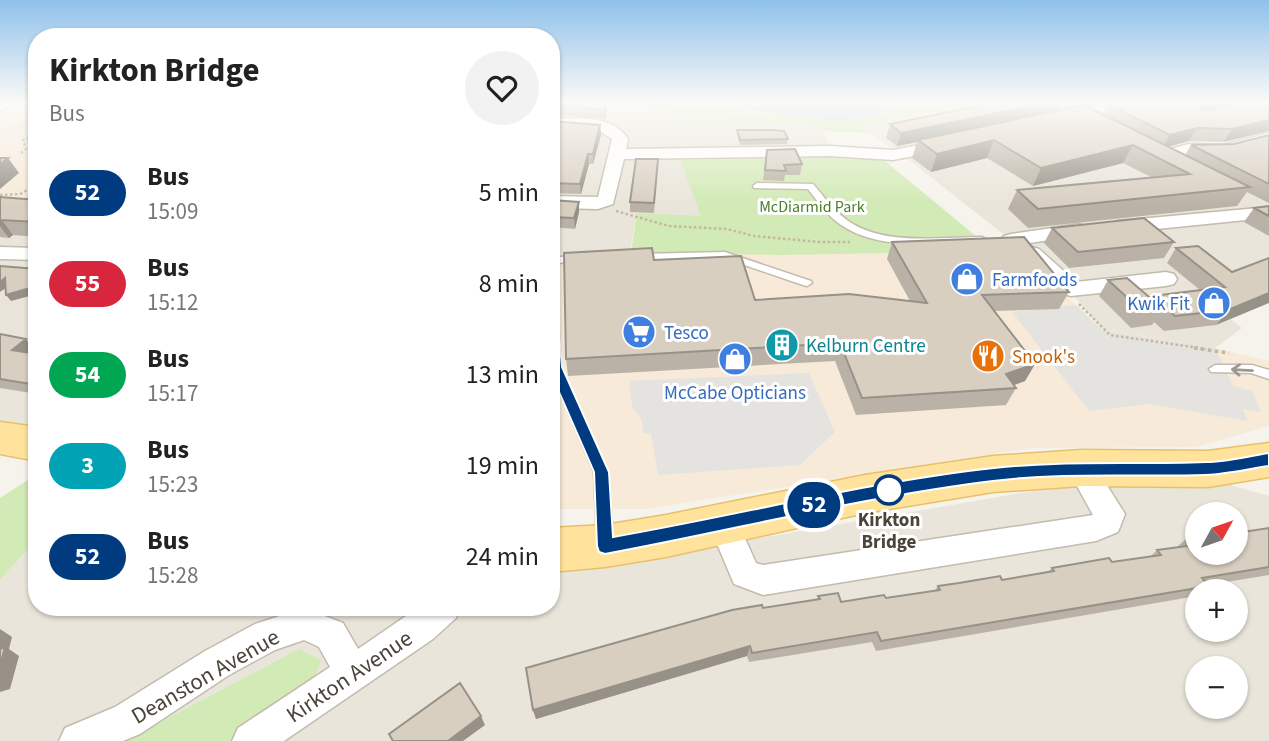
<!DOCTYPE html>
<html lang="en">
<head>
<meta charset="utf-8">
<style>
	:root { --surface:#fff; --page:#f2f2f2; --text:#222; --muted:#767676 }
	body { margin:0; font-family:"Source Sans 3",sans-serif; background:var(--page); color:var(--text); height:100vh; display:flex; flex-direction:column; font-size:26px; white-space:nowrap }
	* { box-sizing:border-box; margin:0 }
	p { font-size:23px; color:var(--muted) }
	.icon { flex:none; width:38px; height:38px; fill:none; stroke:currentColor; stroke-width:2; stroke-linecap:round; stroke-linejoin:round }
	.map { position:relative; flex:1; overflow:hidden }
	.details { position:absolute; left:28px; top:28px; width:532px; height:588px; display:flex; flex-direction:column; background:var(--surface); border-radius:28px; box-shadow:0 2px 5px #0004 }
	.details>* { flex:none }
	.badge { padding:0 14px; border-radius:23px; font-size:24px; line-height:46px }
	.needle { width:46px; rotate:50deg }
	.controls { position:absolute; left:1185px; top:502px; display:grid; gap:14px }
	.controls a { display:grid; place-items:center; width:63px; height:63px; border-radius:50%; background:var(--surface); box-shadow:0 2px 5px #0004; font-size:35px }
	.map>.badge { position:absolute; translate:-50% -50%; box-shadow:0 0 0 4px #fff }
	.round { display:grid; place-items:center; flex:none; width:74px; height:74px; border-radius:37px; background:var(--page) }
	.summary { display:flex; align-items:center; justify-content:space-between; height:119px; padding:0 21px }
	h1 { font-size:33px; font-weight:700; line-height:52px }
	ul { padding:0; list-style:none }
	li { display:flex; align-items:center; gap:21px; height:91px; padding:0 21px }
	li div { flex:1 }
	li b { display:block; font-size:26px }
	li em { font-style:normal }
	li .badge { min-width:77px; font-weight:700; text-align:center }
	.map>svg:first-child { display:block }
	.residential { fill:#eae5da; fill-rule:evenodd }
	.commercial { fill:#f7ead8 }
	.green { fill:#d2eab5 }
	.parking { fill:#e5e3e0 }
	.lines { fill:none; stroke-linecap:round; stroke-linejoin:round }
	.river { fill:#a9d4f2; fill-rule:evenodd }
	.lane-casing { stroke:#c2bbae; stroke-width:3 }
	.street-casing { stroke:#c2bbae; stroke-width:3 }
	.primary-casing { stroke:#e6c16a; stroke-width:3 }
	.path-far1 { stroke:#c4b79f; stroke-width:2.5; stroke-dasharray:2.5 2.5; stroke-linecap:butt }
	.path { stroke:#c4b79f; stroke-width:3.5; stroke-dasharray:3.5 3.5; stroke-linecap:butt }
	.lane { fill:#fff; fill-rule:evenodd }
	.street { fill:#fff; fill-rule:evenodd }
	.primary { fill:#ffe39c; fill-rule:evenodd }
	.wall { fill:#bab2a6 }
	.shaded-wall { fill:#979187 }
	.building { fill:#d8cfc1; stroke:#979187; stroke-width:2 }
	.oneway { stroke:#9c9892 }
	.line { fill:#003b80; stroke:#fff; stroke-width:2 }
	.stop-dot { fill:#fff; stroke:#003b80; stroke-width:3.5 }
	.labels { text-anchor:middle; stroke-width:6; stroke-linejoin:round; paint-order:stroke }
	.far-park-label { font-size:16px; fill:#4a7f2a; stroke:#fff }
	.shop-label { font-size:19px; fill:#366cbe; stroke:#fff; text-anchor:start }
	.culture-label { font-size:19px; fill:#0d838f; stroke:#fff; text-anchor:start }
	.food-label { font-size:19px; fill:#c56008; stroke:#fff; text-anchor:start }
	.stop-label { font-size:19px; font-weight:bold; fill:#4b4439; stroke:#fff }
	.near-street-label { font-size:23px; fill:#4b4439; stroke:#fff }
</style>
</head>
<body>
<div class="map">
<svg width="1269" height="741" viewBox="0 0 1269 741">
	<rect width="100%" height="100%" fill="#f6f3ec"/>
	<path class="residential" d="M0,102h37v343l-37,-7z
		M551,102h86l55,17 75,2 56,7 7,23 -142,4 -8,5 22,57 -65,-4 -8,44 -78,-5z
		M997,103l86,17 56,-9 66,33 19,14 45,-14v130l-68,21 41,33 -27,20 -113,-18 -43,-52 -145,-114 -56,-39z
		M1091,481l129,1 49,14v245h-1269v-161l37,-41v68h514v-40l116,-13zM1197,514h39v39h-39zM1197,592h39v38h-39zM1197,668h39v39h-39z"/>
	<path class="commercial" d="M0,102h37v4l-29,26 29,-1v59l-23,14 -14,-1z
		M1014,248l88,81 113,19 54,13v65l-73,21 -164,1 -386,61h-95v-257l78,5 2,-5z"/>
	<path class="green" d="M580,102h414l3,1 -138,22 10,8 -45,-2 -1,-3 -56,-7 -75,-2 -55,-17z
		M856,157l29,4 109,90 -213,4 -150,-3 6,-39 64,3 -21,-56z
		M37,474v65l-37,41v-82z
		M299,649l22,11 -10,29 -80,52h-106z"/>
	<path class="parking" d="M1076,305l26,25 113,18 18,38 19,5 9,21 -18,-3 4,12 -98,-17 -60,7 -77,-99z
		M809,373l26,59 -35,33 -142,10 -7,-42h-7l-3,-14 -9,-13 -3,-25z"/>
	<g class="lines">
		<path class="river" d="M739,102c31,-3 62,3 94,3 20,1 40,-5 60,-3 -21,30 -112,12 -143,7l-8,-2z"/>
		<defs>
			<path id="lane" d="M8,102h8l-16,10v-5z
				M757,183l56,1c10,11 18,24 30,33 36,30 95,20 139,20l5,3 -5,3c-46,0 -106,9 -145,-21 -12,-9 -20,-22 -29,-33l-54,-1 -1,-2z
				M725,252l86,29 1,2 -5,3 -4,-1 -79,-27 -85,2 -5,-3 5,-3z
				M579,255l5,3 -1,2 -32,4v-6z
				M551,307l6,4 4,56 47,105 5,67 -3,5 -5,2 -5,-2 -3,-5 -3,-67 -43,-100z
				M1215,365h37l17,5v9l-18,-6 -40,-1 -2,-3z"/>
			<path id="street" d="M1119,102h26l-2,3 -80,18 -8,-5 3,-3z
				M1229,102h19l21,8v10z
				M551,118c26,1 62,-4 77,21l-2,10 204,-3 63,4 53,-10 8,5 -8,5 -53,10 -63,-4 -206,3 -11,45 -15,5 -47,-1v-12l47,1 14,-58 -14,-9 -47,-2z
				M1269,133v10l-45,12 -34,-1 -29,8 -8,-5 2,-4 34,-9 35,1z
				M1269,207v10l-3,1 -149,15 -10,-6 10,-6z
				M1080,224l10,6 -3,4 -76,12 -7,-2 -3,-4 3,-4 7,-2z
				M0,247l37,1v12l-37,-1z
				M1032,247l7,2 37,33 90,-10 8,2 3,5 -3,5 -8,2 -95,10 -8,-2 -38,-37 -3,-4 3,-4z
				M1081,457l10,3 34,54 -7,18 -22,9 -333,54 -29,-11 -25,-59 4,-9 11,-4 11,4 21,47 7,2 330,-50 -26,-47 4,-8z
				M419,607h41l-4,11 -23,21 -149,102h-52l6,-13 92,-61 -11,-20 -15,-7 -29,10 -46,25 -89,59 -17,7h-64l6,-13 50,-21 90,-56 50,-27 49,-16 39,15 15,26z"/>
			<path id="primary" d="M0,422l37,5v34l-37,-7z
				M1269,443v34l-61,10 -127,-1 -88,6 -128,21 -199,44 -61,10 -54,5v-44l54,-3 61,-10 199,-40 128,-19 88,-6 127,1z"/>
		</defs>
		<use href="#lane" class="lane-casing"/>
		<use href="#street" class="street-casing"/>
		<use href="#primary" class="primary-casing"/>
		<path class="path-far1" d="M21,153l5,-4 -3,-9 14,-6
			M0,195l20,-1 17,-9
			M616,211l53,15 58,3 27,7 66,6h30
			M1079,304l31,31 96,14"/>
		<path class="path" d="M1194,348l35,5"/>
		<use href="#lane" class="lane"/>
		<use href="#street" class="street"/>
		<use href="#primary" class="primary"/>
	</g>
	<path class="wall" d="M551,102h56v8l-2,9 -33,-3 -21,-1z
		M1069,102h39l-23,4 17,8 5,-10 12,-2h117l-2,2 14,-2h21v29l-45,11 -35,-1 -21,6 17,8 6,-10 43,-1 35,-9v68l-22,-11 -10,14 -209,22 -20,-19 9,-19 134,-13 -28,-14 -90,23 -46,-28 -56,14 -19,-14 5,-16 -20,4 -11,-8 4,-14 167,-13 22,-5z
		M551,121l49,4 1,10 -8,29h-4l-8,30 -30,-1z
		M737,130l51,9 -1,5 -47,1 -3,-10z
		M767,150l35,14 -2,11h-15l-1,6 -21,-1z
		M658,159l-4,54 -24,-1v-10z
		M0,197l37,3v37l-24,-2 -4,3 -9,-1z
		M551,200l28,2v10l-4,17 -24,-2z
		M1269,206v30l-25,-14 10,-14z
		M1052,228l122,14 -10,16 -95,10 -25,-25z
		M892,242l177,50 -10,17 -65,2 41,53 -10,17 -11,4 2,3 -10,17 -150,10 -21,-54 -267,15 -2,-17 88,-99 101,40 155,1 -23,-42z
		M1176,248l56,24 37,-14 -53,67 -52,6 -10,-9 -2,3 -21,3 -32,-32 9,-16 43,18 2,-2 47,-6 -33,-27z
		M0,334l35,16 -4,3 6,1v40l-37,-6z
		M1269,528v47l-61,10 1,1 -7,6h-5v4l-321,55 -4,-9 -123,20 -2,-6 -211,63 -3,-9 230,-102 54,-8 1,-4 23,6 45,-4 49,-8 3,-4 64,-6 46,-8 4,-4 60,-6 39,-6 6,-6 20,-3 11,-10 9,-1v17z"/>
	<path class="shaded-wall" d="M607,102v8l-2,9 -1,-9z
		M1051,102h11l-5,10 -139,28 -1,2 -20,4 4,-13z
		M1083,102h25l-28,5z
		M1210,102h26l-3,5 -39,9 8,-12z
		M1269,120v11l-45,11 8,-13z
		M600,125l1,10 -8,29v-10z
		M1197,128l-8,13 -27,7 8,-13z
		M994,140l-7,18 -56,14 6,-18z
		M1133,145l-10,18 -90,23 8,-18z
		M588,154l1,10 -8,30 -1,-10z
		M8,158l11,15 -19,16v-25z
		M579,202v10l-4,17 -1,-11z
		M1,219l12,16 -4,3 -9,-12v-6z
		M5,278l5,7 -10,7v-10z
		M37,286v8l-26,7 -5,-6z
		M1269,293v10l-53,22 12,-15z
		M26,339l9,11 -13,11 -10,-11z
		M1035,364l-10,17 -22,8 3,-15z
		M0,629l12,8 -3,12 10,7 -9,33 -10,3z
		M750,646l-3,10 -211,63 -3,-9z
		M481,716l4,9 -22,16h-15z"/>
	<path class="building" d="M551,102h55l-2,8 -33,-4h-20z
		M998,102h53l-150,31 -11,-9z
		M1119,102h91l-8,2 -2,3 6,3 42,-8h11l10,4v14l-37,9 -35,-1 -27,7 -63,-31z
		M1084,105l166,82 -212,22 -21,-19 173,-16 -57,-29 -92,23 -47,-28 -57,14 -19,-14z
		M551,121l49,4 -7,29h-5l-8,30 -29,-1z
		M737,130h35l12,1 4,8 -48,1z
		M1269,135v49l-78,-39 43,-1z
		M795,149l7,15 -18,1 2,6 -21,-1 2,-20z
		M0,158h8l-8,6z
		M636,159h22l-4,44 -24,-1z
		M0,197l37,3v22l-37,-2z
		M551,200l28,2 -5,16 -23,-1z
		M1269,206v10l-15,-8z
		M1144,218l30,24 -96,10 -26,-24z
		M1024,237l45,55 -87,3 53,69 -29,10 10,14 -154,10 -22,-55 -274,16 -2,-106 88,-5 2,12 87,-4 14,44 94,-6 78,9 -35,-61z
		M1198,246l34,26 37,-14v35l-41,17 -53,6 -22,-20 72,-9 -49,-39z
		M0,266l37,3v17l-31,9 -1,-17 -5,4z
		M1127,278l36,31 -21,2 -34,-31z
		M0,334l26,5 -14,11 25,4v31l-37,-6z
		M1269,528v39l-67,11 7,8 -328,55 -4,-9 -125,21 -2,-7 -217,64 -7,-42 206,-58 30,-5 1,3 57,-9 -2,-3 20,-3 3,9 43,-7 2,3 54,-8 -2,-4 21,-3 41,-7 2,4 52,-9 -2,-3 57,-10 3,4 49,-7 -4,-5 38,-5 -7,-8 9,-1v17h39v-20z
		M5,647l-5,19v-17z
		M460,683l21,33 -33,25h-55l-4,-7z"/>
	<defs><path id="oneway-shaft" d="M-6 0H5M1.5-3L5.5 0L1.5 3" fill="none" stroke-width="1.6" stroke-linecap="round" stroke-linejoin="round" transform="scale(1.75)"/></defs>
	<use class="oneway" href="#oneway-shaft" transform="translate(1242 370) rotate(-177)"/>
	<linearGradient id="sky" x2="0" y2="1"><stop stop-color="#8fc1ec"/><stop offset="0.5" stop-color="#fbfaf6"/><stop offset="1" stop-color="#fbfaf6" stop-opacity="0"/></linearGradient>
	<rect width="1269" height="205" fill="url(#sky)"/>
	<path class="line" d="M551,307l6,4 5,56 47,105 4,65c127,-22 253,-55 381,-69 71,-8 141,-3 212,-6 21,0 42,-6 63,-9v13c-21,3 -42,8 -63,9 -72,2 -142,-3 -213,6 -131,16 -258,49 -388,73l-6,-2 -2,-6 -3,-74 -46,-105 -3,-56z"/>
	<defs>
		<symbol id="shop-disc" viewBox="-11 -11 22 22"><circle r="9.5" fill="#3f7fe0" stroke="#fff"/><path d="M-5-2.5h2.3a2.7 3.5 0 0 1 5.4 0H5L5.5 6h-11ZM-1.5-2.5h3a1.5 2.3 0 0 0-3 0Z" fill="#fff"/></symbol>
		<symbol id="supermarket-disc" viewBox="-11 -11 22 22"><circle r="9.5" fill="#3f7fe0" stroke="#fff"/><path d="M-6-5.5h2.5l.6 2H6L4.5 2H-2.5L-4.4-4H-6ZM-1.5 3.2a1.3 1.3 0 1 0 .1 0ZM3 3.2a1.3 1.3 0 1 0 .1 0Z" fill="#fff"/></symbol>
		<symbol id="building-disc" viewBox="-11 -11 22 22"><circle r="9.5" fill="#0f9aa8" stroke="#fff"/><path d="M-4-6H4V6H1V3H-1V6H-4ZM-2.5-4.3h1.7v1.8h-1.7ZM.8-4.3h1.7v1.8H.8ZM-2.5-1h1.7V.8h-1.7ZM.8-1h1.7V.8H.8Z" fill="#fff"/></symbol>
		<symbol id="restaurant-disc" viewBox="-11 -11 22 22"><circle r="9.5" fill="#e8710a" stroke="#fff"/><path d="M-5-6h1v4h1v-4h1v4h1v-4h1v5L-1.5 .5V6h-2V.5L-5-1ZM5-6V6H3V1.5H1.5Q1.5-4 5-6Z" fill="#fff"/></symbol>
	</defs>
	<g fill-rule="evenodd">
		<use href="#shop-disc" x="948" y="260" width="38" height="38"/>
		<use href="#shop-disc" x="1195" y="284" width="38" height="38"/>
		<use href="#supermarket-disc" x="620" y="313" width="38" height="38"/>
		<use href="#building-disc" x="763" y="326" width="38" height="38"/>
		<use href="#restaurant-disc" x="969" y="337" width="38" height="38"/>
		<use href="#shop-disc" x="716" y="340" width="38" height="38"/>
	</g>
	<circle class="stop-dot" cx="889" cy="490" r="14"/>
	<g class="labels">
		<g class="far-park-label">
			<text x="812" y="212">McDiarmid Park</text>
		</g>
		<g class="shop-label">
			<text x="992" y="286">Farmfoods</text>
			<text x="1190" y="310" text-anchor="end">Kwik Fit</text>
			<text x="664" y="339">Tesco</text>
			<text x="735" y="399" text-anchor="middle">McCabe Opticians</text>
		</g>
		<g class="culture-label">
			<text x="806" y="352">Kelburn Centre</text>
		</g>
		<g class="food-label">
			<text x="1012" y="363">Snook's</text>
		</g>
		<g class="stop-label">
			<text x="889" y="526">Kirkton<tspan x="889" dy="22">Bridge</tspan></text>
		</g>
		<g class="near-street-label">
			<text transform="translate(205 676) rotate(-30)" y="8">Deanston Avenue</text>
			<text transform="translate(349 676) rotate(-34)" y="8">Kirkton Avenue</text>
		</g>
	</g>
</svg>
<div class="controls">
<a><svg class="needle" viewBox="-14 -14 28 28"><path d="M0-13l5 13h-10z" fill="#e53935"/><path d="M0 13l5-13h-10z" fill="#767676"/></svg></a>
<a>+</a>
<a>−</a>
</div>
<b class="badge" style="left:814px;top:505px;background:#003b80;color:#fff">52</b>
<section class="details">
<div class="summary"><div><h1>Kirkton Bridge</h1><p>Bus</p></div><a class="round"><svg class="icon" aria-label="heart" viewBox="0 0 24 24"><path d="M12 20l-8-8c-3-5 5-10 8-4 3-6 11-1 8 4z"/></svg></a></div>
<ul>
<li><span class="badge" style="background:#003b80;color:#fff">52</span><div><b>Bus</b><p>15:09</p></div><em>5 min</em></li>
<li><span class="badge" style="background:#d7263d;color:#fff">55</span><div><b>Bus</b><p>15:12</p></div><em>8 min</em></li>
<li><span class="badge" style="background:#00a651;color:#fff">54</span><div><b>Bus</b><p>15:17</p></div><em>13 min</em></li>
<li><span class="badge" style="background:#00a3b4;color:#fff">3</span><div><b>Bus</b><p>15:23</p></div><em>19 min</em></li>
<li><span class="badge" style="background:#003b80;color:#fff">52</span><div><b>Bus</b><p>15:28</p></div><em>24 min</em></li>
</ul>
</section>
</div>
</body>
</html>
